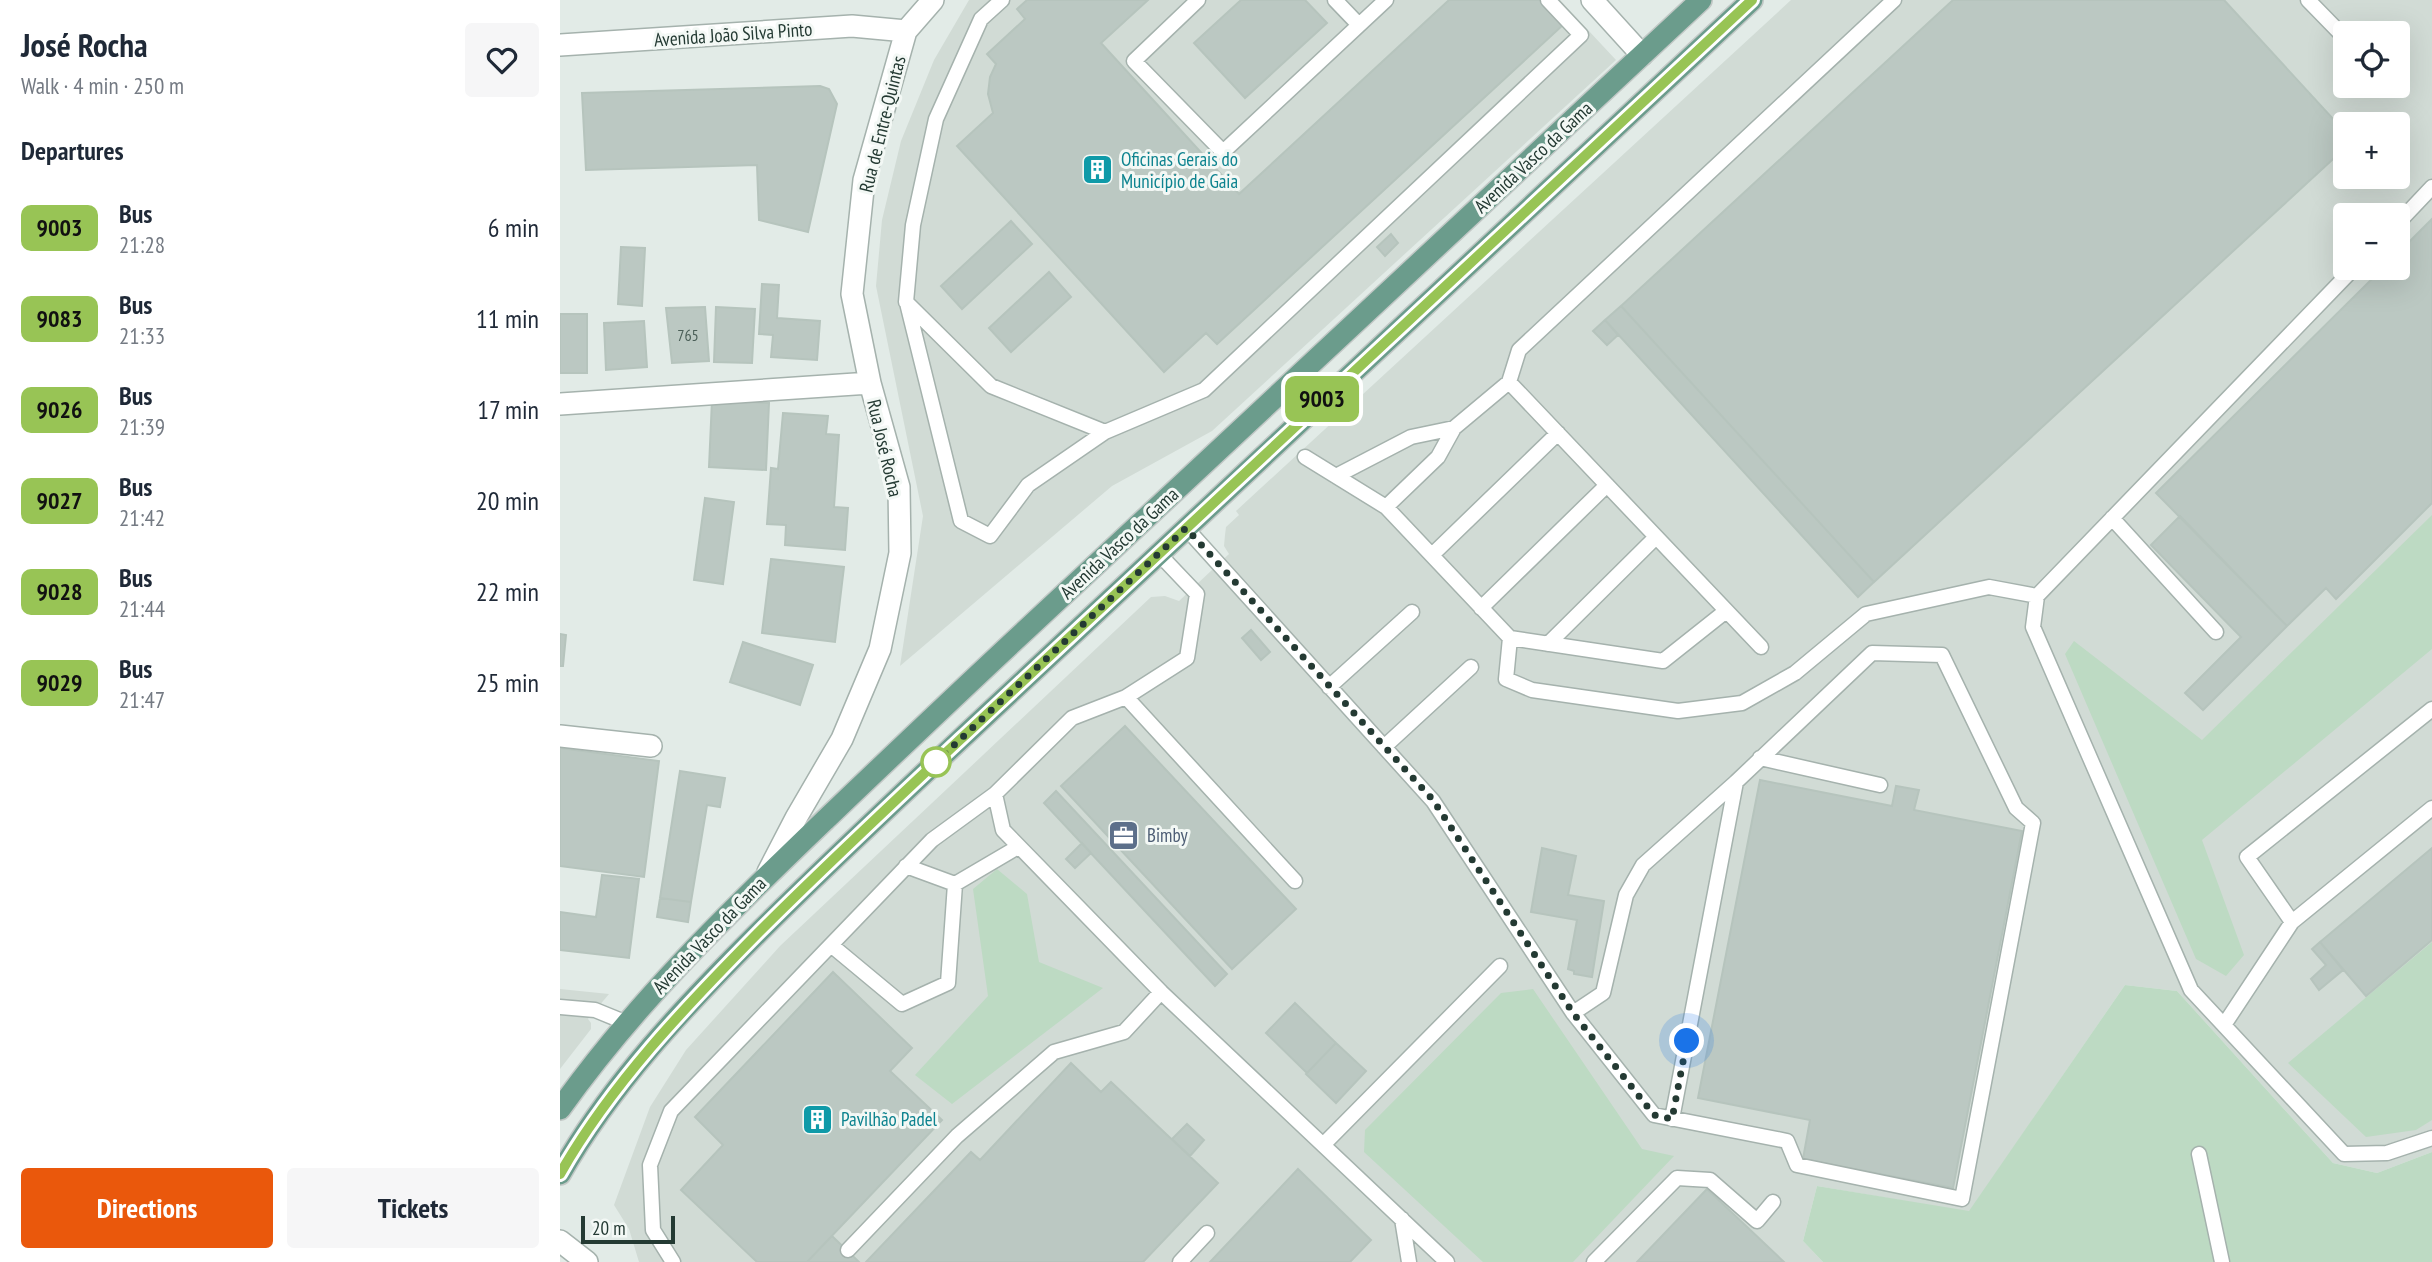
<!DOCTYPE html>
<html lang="en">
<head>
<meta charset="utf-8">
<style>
	:root { --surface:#fff; --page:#f6f6f7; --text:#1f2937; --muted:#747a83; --accent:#ea580c }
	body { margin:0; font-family:"PT Sans Narrow",sans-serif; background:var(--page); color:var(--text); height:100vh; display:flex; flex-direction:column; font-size:26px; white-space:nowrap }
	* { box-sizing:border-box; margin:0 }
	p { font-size:23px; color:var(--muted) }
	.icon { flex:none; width:38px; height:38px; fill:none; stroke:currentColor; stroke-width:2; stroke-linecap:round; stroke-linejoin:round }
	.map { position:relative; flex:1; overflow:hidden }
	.sheet { display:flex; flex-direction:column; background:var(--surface); width:560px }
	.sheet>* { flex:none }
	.badge { padding:0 14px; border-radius:10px; font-size:24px; line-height:46px }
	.tools { position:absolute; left:1773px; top:21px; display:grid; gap:14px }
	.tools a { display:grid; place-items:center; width:77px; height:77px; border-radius:7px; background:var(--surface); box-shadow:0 7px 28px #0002; font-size:35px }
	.scale { position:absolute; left:21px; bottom:18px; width:94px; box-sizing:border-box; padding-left:7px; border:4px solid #243a33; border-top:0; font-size:19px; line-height:24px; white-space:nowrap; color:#243a33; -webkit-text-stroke:5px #f3f8f5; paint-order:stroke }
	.you { position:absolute; width:35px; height:35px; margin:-18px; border:5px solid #fff; border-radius:50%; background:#1a73e8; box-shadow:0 0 0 10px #1a73e833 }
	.map>.badge { position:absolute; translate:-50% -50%; box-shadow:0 0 0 4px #fff }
	h2 { padding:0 21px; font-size:26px; line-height:63px }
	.round { display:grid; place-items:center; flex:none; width:74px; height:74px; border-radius:7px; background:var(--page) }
	.summary { display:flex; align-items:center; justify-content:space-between; height:119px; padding:0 21px }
	h1 { font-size:33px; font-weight:700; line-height:52px }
	.cta { display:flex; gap:14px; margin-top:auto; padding:14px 21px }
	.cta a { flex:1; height:80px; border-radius:7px; background:var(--accent); color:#fff; font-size:28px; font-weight:700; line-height:80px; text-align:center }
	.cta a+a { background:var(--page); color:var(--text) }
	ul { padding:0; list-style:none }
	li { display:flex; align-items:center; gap:21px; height:91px; padding:0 21px }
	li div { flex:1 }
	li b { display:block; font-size:26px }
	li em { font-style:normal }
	li .badge { min-width:77px; font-weight:700; text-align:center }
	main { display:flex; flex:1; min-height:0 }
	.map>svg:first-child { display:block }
	.built { fill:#d1dbd5; fill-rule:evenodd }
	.green { fill:#bddac3 }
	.building { fill:#bbc8c2; stroke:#b6c4bd; stroke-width:2 }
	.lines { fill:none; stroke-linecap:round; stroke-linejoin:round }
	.service-casing { stroke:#a5b2ad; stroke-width:17 }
	.minor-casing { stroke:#a5b2ad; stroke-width:24 }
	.primary-casing { stroke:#c2c8c6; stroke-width:24 }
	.service { stroke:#fff; stroke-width:14 }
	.minor { stroke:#fff; stroke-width:21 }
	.primary { stroke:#6b9c8c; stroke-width:21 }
	.line-casing { stroke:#fff; stroke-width:16 }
	.line { stroke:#98c455; stroke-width:10 }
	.walk { stroke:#243a33; stroke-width:7; stroke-dasharray:0 12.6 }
	.stop-dot { fill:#fff; stroke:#98c455; stroke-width:3.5 }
	.labels { text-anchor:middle; stroke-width:6; stroke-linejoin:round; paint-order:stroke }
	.number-label { font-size:16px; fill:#4a5e57 }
	.street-label { font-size:19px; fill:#243a33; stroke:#f3f8f5 }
	.culture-label { font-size:19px; fill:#0d838f; stroke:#f3f8f5; text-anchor:start }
	.service-label { font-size:19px; fill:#4e5e75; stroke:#f3f8f5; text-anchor:start }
</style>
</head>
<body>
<main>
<section class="sheet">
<div class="summary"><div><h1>José Rocha</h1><p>Walk · 4 min · 250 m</p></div><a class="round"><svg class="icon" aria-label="heart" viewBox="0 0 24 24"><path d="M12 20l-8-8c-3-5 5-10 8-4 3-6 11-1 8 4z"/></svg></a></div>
<h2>Departures</h2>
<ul>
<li><span class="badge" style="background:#98c455;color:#111">9003</span><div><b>Bus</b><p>21:28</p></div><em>6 min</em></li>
<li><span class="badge" style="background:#98c455;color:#111">9083</span><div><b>Bus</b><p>21:33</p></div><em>11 min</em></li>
<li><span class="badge" style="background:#98c455;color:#111">9026</span><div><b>Bus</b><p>21:39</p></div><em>17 min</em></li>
<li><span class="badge" style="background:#98c455;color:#111">9027</span><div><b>Bus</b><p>21:42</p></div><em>20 min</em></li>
<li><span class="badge" style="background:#98c455;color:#111">9028</span><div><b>Bus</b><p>21:44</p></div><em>22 min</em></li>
<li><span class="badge" style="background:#98c455;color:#111">9029</span><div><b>Bus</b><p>21:47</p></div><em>25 min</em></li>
</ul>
<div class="cta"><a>Directions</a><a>Tickets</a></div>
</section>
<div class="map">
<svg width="1872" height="1262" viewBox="0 0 1872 1262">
	<rect width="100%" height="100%" fill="#e2ebe7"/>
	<path class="built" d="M409,0h591l56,60 -404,371 -100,55 -212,180 23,-150 -47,-230 6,-66 19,-79 33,-81z
		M1231,0h641v1152l-55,21 -44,-10 -156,-172 -52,-6 -156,227 -152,-26 -14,55 20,21h-1184l-10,-33 -15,-24 36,-98 36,-57 94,-104 371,-349 14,-1 14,5 50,-47 -5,-8 1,-11 1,-8 13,-12 -3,-4zM1785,33h53v53h-53zM1785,124h53v53h-53zM1785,215h53v53h-53z
		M0,989l49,5 -21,25 3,4v6l-31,40z"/>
	<path class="green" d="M1872,515v134l-230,191 42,115 -18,21 -30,-17 -131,-305 9,-13 128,99z
		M437,869l30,25 12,68 64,26 -151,116 -37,-29 73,-79 -15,-107z
		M1872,942v178l-16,10 -50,7 -78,-74z
		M1565,985l52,6 156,172 44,10 55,-21v110h-609l-20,-21 14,-55 152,25z
		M973,989l109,160 32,7 -101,106h-90l-119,-110 1,-22 136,-137z"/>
	<path class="building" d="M467,0h121l-47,43 138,151 210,-194h93l22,24 -347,320 -11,-11 -42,39 -207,-226 36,-33 -5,-19 2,-17 6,-13 -9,-10 38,-35 -8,-10z
		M681,0h64l22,23 -82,75 -51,-55z
		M1393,0h271l121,132v16l-471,434 -253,-276z
		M260,86l9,3 8,15 -29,128 -49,-12 -2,-55 -171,5 -4,-77z
		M1872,219v284l-96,96 -10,-11 -39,38 -131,-133 227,-225h15v-15z
		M451,221l21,23 -70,65 -21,-23z
		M831,234l7,9 -13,13 -8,-9z
		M61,247l24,1 -3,58 -24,-2z
		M489,272l22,25 -60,55 -22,-24z
		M202,284l17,1 -2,33 43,3 -3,39 -46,-3 2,-22 -14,-1z
		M1061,306l253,276 -16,15 -253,-277z
		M145,307l4,54 -37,2 -6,-55z
		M156,307l39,2 -3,54 -38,-1z
		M0,314h27v59h-27z
		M1045,320l13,15 -11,10 -14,-14z
		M84,321l3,46 -41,3 -2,-47z
		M152,400l57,3 -3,67 -57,-3z
		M223,413l45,3 -2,18 13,1 -5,72 14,1 -3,42 -60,-5 1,-20 -19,-1 4,-56 7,1z
		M145,498l29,4 -11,82 -29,-4z
		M1620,516l107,110 -84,84 -18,-17 56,-56 -90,-92z
		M211,559l73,8 -9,75 -73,-9z
		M691,630l19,22 -9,8 -19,-22z
		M0,634l6,1 -3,31h-3z
		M183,642l70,23 -13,40 -70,-23z
		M565,726l171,183 -64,60 -171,-183z
		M0,748l99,13 -15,116 -84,-11z
		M120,771l45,7 -5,29 -13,-2 -16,97 -31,-4z
		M1200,780l132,26 4,-20 23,4 -5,20 108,21 -69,357 -150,-29 7,-39 -112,-22z
		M496,791l171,183 -12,12 -171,-183z
		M522,843l9,10 -16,15 -9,-9z
		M982,848l34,8 -8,39 36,6 -12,76 -18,-3v-3l-6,-2 9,-49 -46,-8z
		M1872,848v92l-66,56 -46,-54z
		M42,875l37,4 -10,79 -69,-8v-38l36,5z
		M100,898l31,4 -3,20 -31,-5z
		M1760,942l23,28 -24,20 -8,-11 15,-14 -14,-16z
		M273,972l79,76 -22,23 52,49 -135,142h-50l-76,-72 42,-45 -28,-28z
		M735,1003l41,40 -29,30 -41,-40z
		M776,1043l30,28 -30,32 -30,-29z
		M511,1063l30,29 10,-10 107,101 -75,79h-277l105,-110 9,8z
		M627,1124l17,16 -14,16 -18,-17z
		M738,1169l73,71 -21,22h-140z
		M1147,1189l77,73h-147z
		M272,1236l27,26h-52z"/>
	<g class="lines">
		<defs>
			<path id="service" d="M442,0l-21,19 -45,100 -23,106 -7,77 85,84 114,46 99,-42 377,-355 -33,-35
				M638,0l-64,61 89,91 163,-152
				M775,0l24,25
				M1748,0l37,38
				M1838,223l34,-36
				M347,303l54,218 29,15 38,-51 77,-53
				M949,382l-55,46 -16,29 -52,50 124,131 -4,41 26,11 146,21 64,-8 53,-30 71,-59 123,-27 48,9 317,-328
				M745,457l81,50
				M776,476l75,-39 43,-9
				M1552,518l104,114
				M626,528l247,273 140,212 81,102 133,26 10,24 165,34 71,-376 -17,-15 -74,-153 -70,-2 -136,129 -93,83 -17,30 -23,98 -30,20
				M598,553l39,41 -10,64 -61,39 -54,21 -77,76 8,36 158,162 286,270
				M872,555l126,-122
				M1477,596l-4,31 158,363 153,164 43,-1 45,-15
				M921,608l126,-123
				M950,638l153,23 63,-50
				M988,644l108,-107
				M1201,647l-252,-265 10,-32 375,-350
				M769,687l83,-75
				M566,697l169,184
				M824,747l87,-80
				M1200,758l120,27
				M346,866l49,18 63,-37
				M1732,922l-45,-65 185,-148
				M271,945l71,59 46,-21 7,-99
				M0,1007l35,3 32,13
				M1664,1025l68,-103 140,-114
				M1112,1119l64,-337
				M763,1145l177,-179
				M1639,1154l23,108
				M842,1219l7,43
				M288,1250l109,-114 97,-84 70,-20 37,-40
				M113,1262l-20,-32 -3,-65 21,-54 261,-271 63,-46
				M620,1262l27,-29
				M1034,1262l83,-84 33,2 47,41 16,-19"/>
			<path id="minor" d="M1032,0l50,55
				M0,45l292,-19 54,5
				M0,404l310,-21
				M0,736l91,10
				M208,872l28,-54 46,-79 38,-90 20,-96 -1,-66 -29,-104 -18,-89 12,-114 42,-149 27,-31
				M0,1241l27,21"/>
			<path id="primary" d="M0,1109c76,-107 170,-198 265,-289 67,-64 135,-129 203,-192 224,-209 449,-419 673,-628
				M0,1174c51,-90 124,-167 197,-240 78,-78 158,-152 238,-227 251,-237 504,-472 757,-707"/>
		</defs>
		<use href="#service" class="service-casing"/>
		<use href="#minor" class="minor-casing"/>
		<use href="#primary" class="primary-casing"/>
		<use href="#service" class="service"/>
		<use href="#minor" class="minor"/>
		<use href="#primary" class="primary"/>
	</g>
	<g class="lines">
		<defs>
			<path id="line" d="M0,1174c51,-90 125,-167 197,-240 78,-78 158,-152 238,-227 251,-237 504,-472 757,-707"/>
		</defs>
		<use href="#line" class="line-casing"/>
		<use href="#line" class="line"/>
		<path class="walk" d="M376,762l250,-234 247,272 140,213 81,102 18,4 15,-78"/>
	</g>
	<defs>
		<symbol id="building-square" viewBox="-11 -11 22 22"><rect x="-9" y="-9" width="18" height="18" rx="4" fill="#0f9aa8" stroke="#f3f8f5"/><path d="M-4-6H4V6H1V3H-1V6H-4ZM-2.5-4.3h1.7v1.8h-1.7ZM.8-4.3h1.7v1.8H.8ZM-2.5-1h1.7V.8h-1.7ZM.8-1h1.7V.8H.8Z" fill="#fff"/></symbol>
		<symbol id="office-square" viewBox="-11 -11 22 22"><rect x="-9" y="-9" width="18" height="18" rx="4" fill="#5c6f8a" stroke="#f3f8f5"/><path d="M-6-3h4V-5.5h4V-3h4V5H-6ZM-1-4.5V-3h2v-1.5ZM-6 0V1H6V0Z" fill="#fff"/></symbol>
	</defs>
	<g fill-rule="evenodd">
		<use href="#building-square" x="520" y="152" width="35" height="35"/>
		<use href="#office-square" x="546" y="818" width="35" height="35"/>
		<use href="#building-square" x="240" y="1102" width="35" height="35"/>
	</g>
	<circle class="stop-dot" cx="376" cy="762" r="14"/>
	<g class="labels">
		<g class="number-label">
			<text x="128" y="341">765</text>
		</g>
		<g class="street-label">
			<text transform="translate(173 34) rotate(-4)" y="7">Avenida João Silva Pinto</text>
			<text transform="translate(322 124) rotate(-76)" y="7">Rua de Entre-Quintas</text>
			<text transform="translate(973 157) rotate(-43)" y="7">Avenida Vasco da Gama</text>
			<text transform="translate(325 448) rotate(77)" y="7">Rua José Rocha</text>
			<text transform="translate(559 543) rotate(-43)" y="7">Avenida Vasco da Gama</text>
			<text transform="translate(149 935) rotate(-46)" y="7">Avenida Vasco da Gama</text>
		</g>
		<g class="culture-label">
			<text x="561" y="166">Oficinas Gerais do<tspan x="561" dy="22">Município de Gaia</tspan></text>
			<text x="281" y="1126">Pavilhão Padel</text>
		</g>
		<g class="service-label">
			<text x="587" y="842">Bimby</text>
		</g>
	</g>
</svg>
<div class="tools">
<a><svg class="icon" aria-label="locate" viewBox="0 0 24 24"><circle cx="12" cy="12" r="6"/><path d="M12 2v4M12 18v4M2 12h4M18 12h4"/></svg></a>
<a>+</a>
<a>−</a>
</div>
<div class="scale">20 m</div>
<div class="you" style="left:1127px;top:1041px"></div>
<b class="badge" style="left:762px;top:399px;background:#98c455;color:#111">9003</b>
</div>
</main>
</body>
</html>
